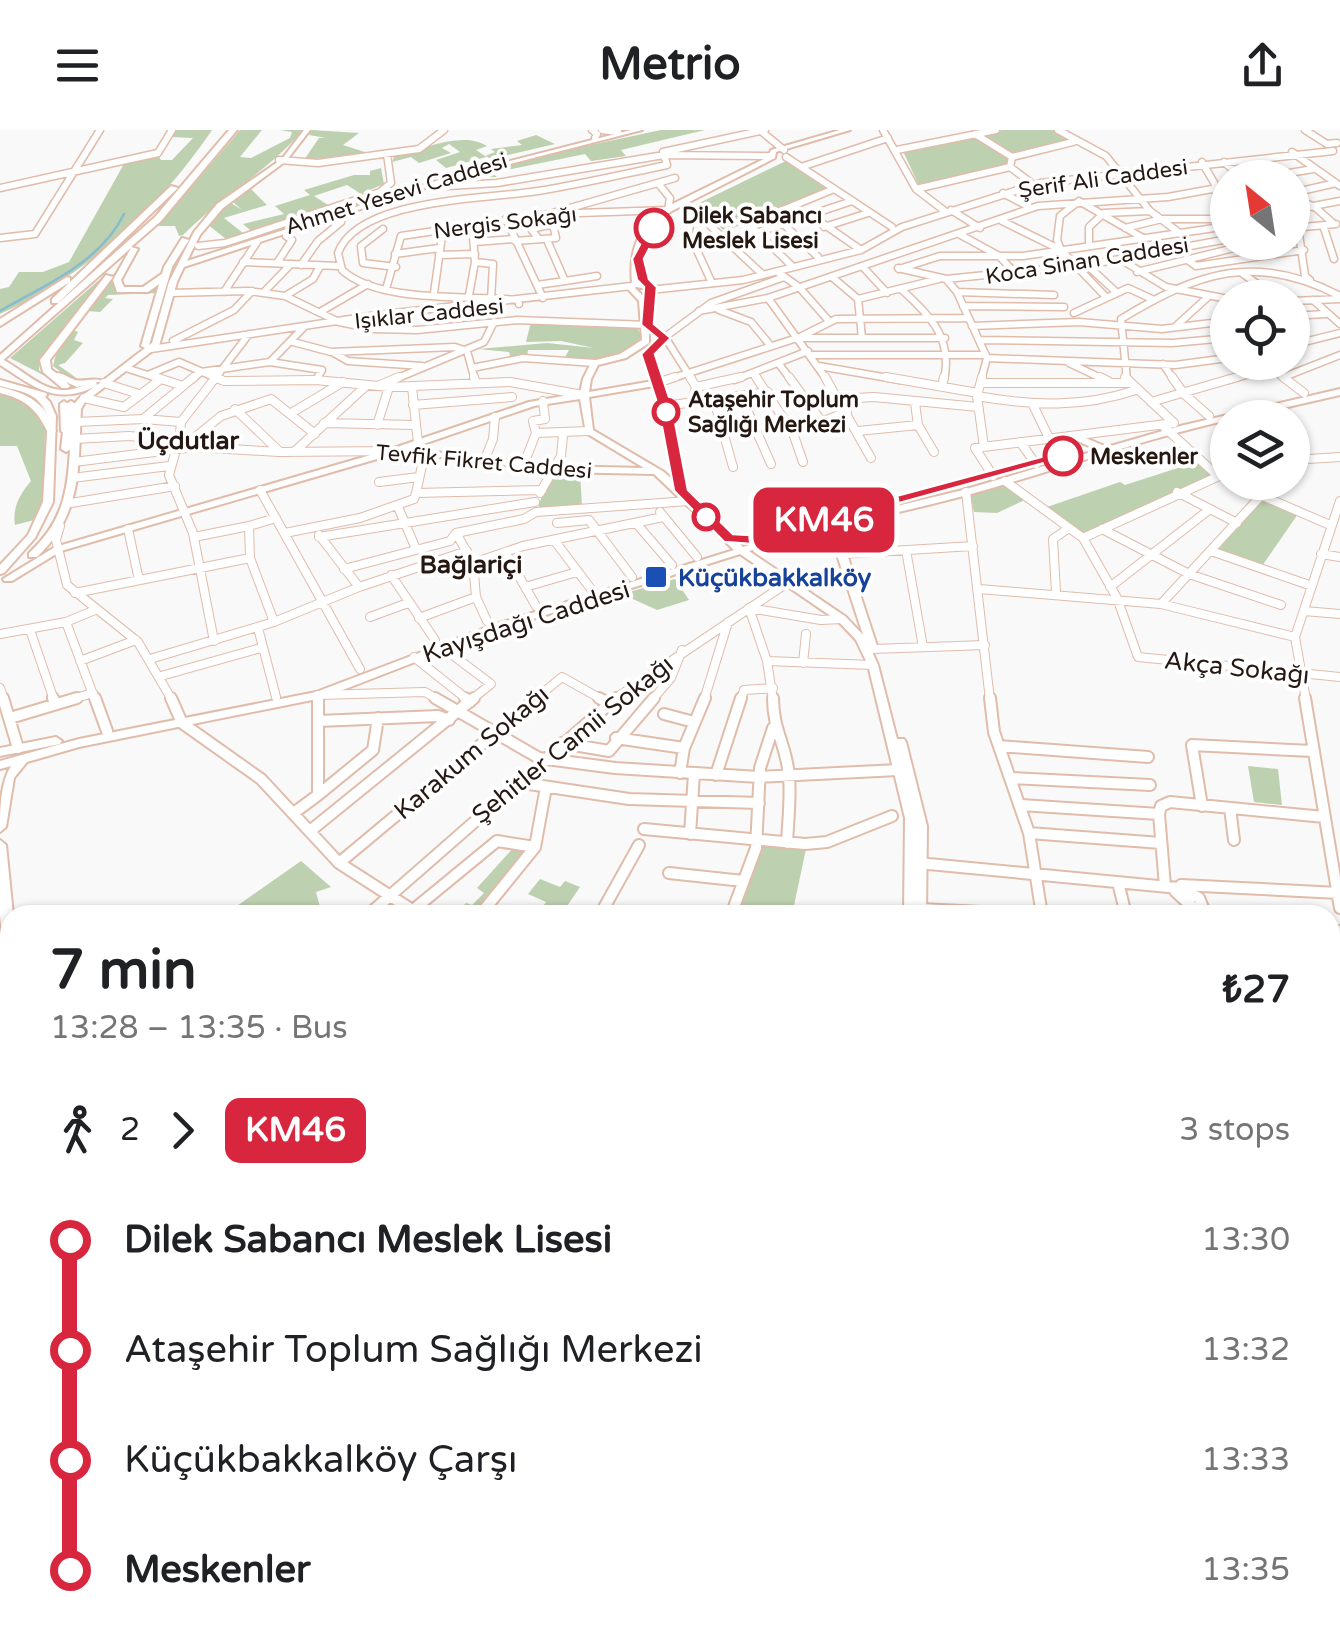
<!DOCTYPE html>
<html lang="en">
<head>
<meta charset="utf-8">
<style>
	:root { --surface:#fff; --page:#f6f6f6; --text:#202124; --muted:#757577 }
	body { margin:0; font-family:"Varela Round",sans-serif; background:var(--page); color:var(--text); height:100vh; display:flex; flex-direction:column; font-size:38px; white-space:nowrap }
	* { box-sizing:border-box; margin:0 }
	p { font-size:32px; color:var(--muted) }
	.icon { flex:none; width:55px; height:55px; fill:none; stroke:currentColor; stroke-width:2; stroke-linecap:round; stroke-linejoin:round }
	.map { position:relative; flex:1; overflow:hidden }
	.sheet { position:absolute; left:0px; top:775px; width:1340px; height:740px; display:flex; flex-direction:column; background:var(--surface); border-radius:30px 30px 0 0; box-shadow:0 2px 8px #0004 }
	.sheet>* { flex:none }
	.badge { padding:0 20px; border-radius:15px; font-size:35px; line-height:65px }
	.needle { width:65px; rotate:330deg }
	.tools { position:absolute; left:1210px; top:30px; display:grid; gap:20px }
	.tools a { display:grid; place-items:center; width:100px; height:100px; border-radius:50%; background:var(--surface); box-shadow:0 2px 8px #0004; font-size:50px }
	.map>.badge { position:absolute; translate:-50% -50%; box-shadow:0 0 0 5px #fff }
	.legs { display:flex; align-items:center; gap:15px; height:110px; padding:0 50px; font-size:32px }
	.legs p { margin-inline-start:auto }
	.overview { display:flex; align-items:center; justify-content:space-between; height:170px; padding:0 50px }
	h1 { font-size:55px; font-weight:700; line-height:75px }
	ul { padding:0 50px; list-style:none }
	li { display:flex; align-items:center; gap:35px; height:110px; font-size:38px }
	li i { display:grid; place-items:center; width:15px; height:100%; margin:0 12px; background:currentColor }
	li i::after { content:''; width:25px; height:25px; margin:-12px; border:8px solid; border-radius:50%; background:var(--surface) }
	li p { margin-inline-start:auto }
	li:first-child i { background:linear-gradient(#0000 50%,currentColor 0) }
	li:last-child i { background:linear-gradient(currentColor 50%,#0000 0) }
	header { display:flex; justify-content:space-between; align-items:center; height:130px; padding:0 50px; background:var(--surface); font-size:45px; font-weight:700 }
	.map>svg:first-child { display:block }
	.green { fill:#bdd0af }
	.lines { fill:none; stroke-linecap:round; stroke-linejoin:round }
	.stream { stroke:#86bcce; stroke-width:2.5 }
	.minor-far3-casing { stroke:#e0bcab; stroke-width:9 }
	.minor-far2-casing { stroke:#e0bcab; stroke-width:10 }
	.minor-far1-casing { stroke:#e0bcab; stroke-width:14 }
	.minor-casing { stroke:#e0bcab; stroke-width:16 }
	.major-casing { stroke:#e0bcab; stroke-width:4 }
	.highway-casing { stroke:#e0bcab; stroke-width:4 }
	.minor-far3 { stroke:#fff; stroke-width:6 }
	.minor-far2 { stroke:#fff; stroke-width:8 }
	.minor-far1 { stroke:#fff; stroke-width:10 }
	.minor { stroke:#fff; stroke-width:12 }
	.major { fill:#fff; fill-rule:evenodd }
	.highway { fill:#fff; fill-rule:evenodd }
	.line-1 { fill:#d7263d; stroke:#fff; stroke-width:2.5 }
	.stop-1-dot { fill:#fff; stroke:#d7263d; stroke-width:5 }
	.transit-dot { fill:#1a4fb4; stroke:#fff; stroke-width:4 }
	.labels { text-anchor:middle; stroke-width:8; stroke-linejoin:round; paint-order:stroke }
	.far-street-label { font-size:22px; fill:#251812; stroke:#fff }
	.far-stop-label { font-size:22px; font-weight:bold; fill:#251812; stroke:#fff; text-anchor:start }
	.far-quarter-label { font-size:25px; font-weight:bold; fill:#251812; stroke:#fff }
	.transit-label { font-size:25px; font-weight:bold; fill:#164399; stroke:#fff; text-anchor:start }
	.street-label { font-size:25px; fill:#251812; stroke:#fff }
</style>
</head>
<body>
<header><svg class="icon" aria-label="menu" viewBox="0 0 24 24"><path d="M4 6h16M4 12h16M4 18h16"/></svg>Metrio<svg class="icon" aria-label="share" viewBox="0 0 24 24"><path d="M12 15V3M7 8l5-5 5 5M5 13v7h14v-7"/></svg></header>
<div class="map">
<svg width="1340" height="1515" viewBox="0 0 1340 1515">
	<rect width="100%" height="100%" fill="#f9f9f9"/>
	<path class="green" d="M175,0h37c-52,77 -127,147 -212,184v-25l9,-2 10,-15h24l26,-10 56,-100 33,-7 3,5h11l21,-22 -22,-1z
		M240,0h22l-22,27 11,1 39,-20 2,-6 -12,-2h23c-35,41 -82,67 -120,105l-4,1 -4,-10h-17z
		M312,0l47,3 -16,12 25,8 -64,7 15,-22h7l-17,-3z
		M661,0h44l-84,20 5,6 -35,5 -6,-7 -93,19 5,4h-24l28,-13z
		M1002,0h53l14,11 -56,14 -32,-20z
		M536,5l19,9 -64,15 -5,-3v1l-40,11 -10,-8 24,-8 -11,-8 -7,4 9,5 -32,10 -8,-6 -19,5 3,-7c28,-5 67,-25 92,-9l-11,4 9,6 10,-4 -4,-3 31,-4 -5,-4z
		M974,6l31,19 6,8 -2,4 -90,19 -16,-35z
		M788,30l44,30 -107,41 -32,-25z
		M381,38l3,16 -29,12 3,-4 -11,-7 -33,11 14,9 -77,26 -8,-7 41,-10 -9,-8 35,-11 -6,-5 50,-15h16v-4z
		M251,59l16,16 -43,13 19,15 -17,6 -19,-15 24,-21 11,7 -9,-8z
		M118,139l-5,17 4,5 20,2 21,-7 -2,7 -48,2 -3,3 8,1 -13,13 -13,-1 -14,19 5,2 -4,8 9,3 -18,20 -7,2 24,17 -9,-1 -20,-15c7,-34 42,-71 65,-97z
		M107,143l-67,88 -1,9 8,7 -37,-19z
		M531,192l106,4 5,12c-14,24 -53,22 -78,21l5,-9h-41l-1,7 -16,2 -2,-7 -31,-3 69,-6 47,5 -33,-7 -35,1z
		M0,262l27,11 18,20 -1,76 -6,20 -23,6c-3,-17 5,-31 16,-44l-14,-35h-17z
		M1192,325l22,19 -130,60 -37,-27 73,-25 5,3 62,-20 -3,-3z
		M555,341h25l2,36 -43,4v-8z
		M1007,353l22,15 -32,15 -23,-1 -4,-18z
		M1260,370l38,14 -36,52 -45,-15z
		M675,449l14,21 -32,10 -35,-16z
		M1248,636l30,3 4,36 -28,-3z
		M760,713l46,6 -14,66h-58z
		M516,715l19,2 -53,68h-27l11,-12 6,2 12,-12 -7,-5z
		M301,731l30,26 -15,5 5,19 -15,4h-82z
		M540,749l20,8 5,-6 15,6 -19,28h-24l9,-13 -18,-8z
		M233,1505h402l4,10h-409z"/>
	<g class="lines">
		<path class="stream" d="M0,181c45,-26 100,-48 124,-97"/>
		<defs>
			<path id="minor-far3" d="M592,0l5,4 -2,4
				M602,0l16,2
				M883,0l33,59 30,23
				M1058,0l48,26 44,55 31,23
				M1305,0l22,14 10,-1
				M761,1l23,19
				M975,4l37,23 -2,10 20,15
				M897,20l99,-20
				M1292,22l48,34
				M786,27l106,70
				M1012,27l61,-15
				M279,30l39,3 101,-14 25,-19
				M1202,32l18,31 -4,19 7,9
				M1224,32l18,16
				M801,37l87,-29
				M1260,48l53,-9
				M448,56l49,-3 167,-28 107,1
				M0,58l158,-35 14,-23
				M916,59l94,-22
				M1003,63l28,15
				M1292,63l44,-10
				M1292,66l24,12 18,16
				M688,75l73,68
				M692,78l-3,25 22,48
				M951,80l29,18
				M1292,80l48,-9
				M812,86l49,34
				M506,89l37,79
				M1002,91l59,29 44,46
				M1323,95l11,34
				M752,97l39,38
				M824,97l44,-14
				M1298,97l7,49 5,4
				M1125,98l37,-9h60
				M1293,98l43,-4
				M383,99l-22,17 2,17 33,4
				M759,102l93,-31
				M959,104l40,22 16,17
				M0,108l35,-4 65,-104
				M538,108l-7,-9 22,-5 -4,-10 126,-36
				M515,111l41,-3 -3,-14
				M475,112l39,-3
				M198,116l27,-3 155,-51 11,-9 -4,-29
				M1089,116v-19l15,-14 46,-2
				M1061,120l-4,-10 3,-24 19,-15 64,37
				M395,124l44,-6
				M439,125l36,-1
				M818,127l-45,-43 61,-25
				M1120,129l46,28 62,12
				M1186,129l10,7 108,-16
				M243,132l95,4
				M475,132l18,2 -2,36
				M277,133l15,-23 -6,-4
				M301,135l17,-24 23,-19 -9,-6
				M1087,135l29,27
				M863,137l24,26
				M898,138l48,11 11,13 30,66 -6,22
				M899,139l41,-13h83l205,-30
				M1137,142l105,-26
				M779,143l20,14 29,33
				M1243,144l35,24
				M832,147l26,22 4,39
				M946,149l141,-14 141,-26
				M565,151l32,-5
				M537,155l28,-4 -18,-41
				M386,159l15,-53 148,-22 119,-4 2,-12 -12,-15
				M650,160l93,-10 118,-30 41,-23 138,-44 293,-32
				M902,160c29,26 51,49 42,90
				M224,162l33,-50
				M264,162l27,-28
				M957,162l97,3
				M170,163l78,-2 37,5 54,26 35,7 43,1 100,-10 131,5
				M434,163l9,-64
				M469,165l6,-33 -3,-38
				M285,166l28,-17 7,-13
				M768,168l59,82
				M858,169l81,-20
				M1313,170l27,24
				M1292,171l48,-2
				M519,174l-1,-4c-48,-5 -139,4 -176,-30l-4,-17c20,-55 150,-54 200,-62 43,-7 86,-17 129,-26l-4,-13 102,-22
				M963,176l101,1
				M719,180l32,12 19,23
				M699,181l69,-13 270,-92 130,-9 44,-8 8,4
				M320,182l48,-28
				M1074,183l54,-25 24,11
				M1292,186l33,-2
				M972,196l107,-4 83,7 66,-8
				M1176,196l33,-30
				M798,208l38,-19 132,-1
				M979,210l193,3 56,-5
				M173,211l61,-31 18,-19
				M293,212l38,10 124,-5 12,4 8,29
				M1292,215l48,-12
				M151,219l226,-34 255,-29
				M332,222l16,9 74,5
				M811,225h175
				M987,228l188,7 53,-7
				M270,232l52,8 -6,10
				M1263,232l24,18
				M1069,233l36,17
				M779,234l12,16
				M1163,234l11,16
				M819,236l81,14
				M126,238l37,12
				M472,238l51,-10 72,5
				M754,244l4,6
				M148,245l31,-13 42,18
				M1284,247l56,-22
				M191,250l10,-8 69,-10 34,-35
				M214,250l35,-46
				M393,250l91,-38 10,-20
				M667,250l130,-42h148
				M692,250l-27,-43 46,-34 73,-26
				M734,250l74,-29
				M1127,250l-6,-61c77,-47 135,-67 219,-23
				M1229,250l41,-12"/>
			<path id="minor-far2" d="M155,247l28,9
				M215,247l9,4 92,-1 73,7 121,-5 73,13
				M474,247l2,6
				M690,247l6,10 -4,16
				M756,247l37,56 10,29
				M789,247l33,45
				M825,247l46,81
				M886,247l92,16
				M982,247l-5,19 7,51
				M1100,247l8,4
				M1125,247l49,46
				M1172,247l12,17 25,22
				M1283,247l21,16
				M104,253l35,11
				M657,253l18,-6
				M981,253h147
				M380,255l19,-8
				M412,257l6,56
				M696,257l45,-10
				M942,257l2,-10
				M741,266l30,68
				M977,266c56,10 105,12 159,-6
				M84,268l40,9 37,-28
				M839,269l35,-2 104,10
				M714,270l19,67
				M1151,272l86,-25
				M915,273l3,22 16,27
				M413,275l99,-8
				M665,276l103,-14
				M1034,277l15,31
				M235,279l44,42
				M293,282l50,-30
				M143,289l51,-42
				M76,292l67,-3 38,3
				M324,293l91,2
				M377,295l12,-38
				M1164,297l54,49
				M858,301l60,-6
				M536,303l53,-2
				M793,303l54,-21
				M75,309l54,-3 54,5
				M1020,312l16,22
				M188,313l33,-27 50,-17 44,35
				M188,313l-8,-9 1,-12 35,-45
				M176,320l-7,25 24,58 21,108
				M294,322l73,-67
				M485,329l8,-20 2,-22
				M1292,330l48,-3
				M74,332l121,-15 84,5 115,-1
				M524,334l12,-31 -3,-12 12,-2 -2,-18
				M993,346l-18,-28 199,-25
				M72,348l97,-12
				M1005,351l78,57 34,60 21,59 202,20
				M379,352l40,-5
				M1230,352l100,43
				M260,360l100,179
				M966,362l24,208
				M1177,362l60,31
				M416,363l9,-41
				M540,363l21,-37 2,-21
				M71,373l104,-17
				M398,377l18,42
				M660,382l37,45
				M557,393l32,-3 43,57
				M636,393l36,42
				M60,396l-4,14 11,45 71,57 34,58
				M128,399l11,51
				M1102,399l87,45 92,31
				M285,403l75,-15 54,-19 2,-6 126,-3
				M456,403l17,30 3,34 11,24
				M319,405l40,52
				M194,407l55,-11
				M319,407l216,-35
				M1083,408l145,-66
				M554,410l37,49
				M906,420l17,97
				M1211,421l101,35
				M505,422l31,54
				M842,424l131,-8
				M1321,424l19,3
				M473,433l50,-17 140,-29
				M344,439l106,-28 6,-8 68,-14 12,-7 153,-11
				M391,445l44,65
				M525,457l52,-15
				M1110,457l100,-78
				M979,459l182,15 134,33
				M1056,462l-3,-53 16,-11
				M75,463l175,-35
				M1161,474l98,-106
				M1304,481l36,3
				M370,487l38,-14
				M419,488l57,-21
				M66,492l29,78
				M274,492l-24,-64 -1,-32 27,-8
				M258,498l18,69
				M30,500l24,70
				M0,504l66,-12 29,-12
				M442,517l49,37 -20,16
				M873,519l112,-4
				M414,527l54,43
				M150,529l124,-37 85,-35 108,-36
				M80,531l56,-21
				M767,531l106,4
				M803,533l3,-29
				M161,546l100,-28
				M0,558l4,12
				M69,570l24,-7
				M318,570v-5l107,-3 14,8
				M534,570l28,-23 41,23
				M613,570l177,-119
				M652,570l19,-22 11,-28
				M704,570l24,-78
				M741,570l3,-10 29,-2
				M773,570l-6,-39 -18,-53 72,12 21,-1
				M1306,570l-11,-63 45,-136"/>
			<path id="minor-far1" d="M3,568l15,50
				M53,568l2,6
				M95,568l12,33
				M171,568l11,25 79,56 78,84 81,52
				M435,568l104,60 76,10 144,9 139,-7
				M465,568l5,4
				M599,568l9,5
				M773,568c0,34 14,47 16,79 2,21 -1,44 -2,66
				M990,568l4,34 35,101 13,82
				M1305,568l35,210
				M664,584l30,8
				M10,588l67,-20
				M318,591l120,-5 11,4
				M616,608l68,10
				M562,613l47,8 45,-53
				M999,616l149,11
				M680,643l4,-25 21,-50
				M716,645l25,-77
				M1011,648l139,7
				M516,652l113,17 130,4
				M318,665l55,-45 5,-32
				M1021,675l138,9 6,72
				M1202,676l-10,-61 120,6
				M1230,678l4,32
				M295,682l23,-17v-97
				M1159,684l2,-8 9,-4 154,15
				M644,699l161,15 22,-2 65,-26
				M310,701l164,-133
				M1029,703l132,10
				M690,704l4,-60
				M339,733l198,-165
				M918,733l261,25 20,10 7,17
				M669,743l74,8
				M1118,752l8,33
				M1181,755l158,8
				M1175,761l26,24
				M921,779l123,6
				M413,780l84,-69 38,6
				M368,785l248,-217
				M480,785l55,-68 11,-60
				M600,785l39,-70
				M731,785l25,-67 4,-80 13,-40
				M1330,801h10
				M1330,866l10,1
				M1330,941h10"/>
			<path id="minor" d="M0,1005l10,1
				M1330,1087l10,-2
				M0,1146l10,1
				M1330,1378l10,8
				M1330,1445l10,11
				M1050,1505l1,10
				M1121,1505l2,10
				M1235,1505l15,10
				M54,1515l5,-10
				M223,1515l3,-10"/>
			<path id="major" d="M304,0h6l-24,31 -63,47 -23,27 -13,26 261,-84 183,-47h11l-190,49 -268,88 -7,15 -18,64 -74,56 -4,7c-3,59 2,104 -44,148h-8v-4c34,-31 39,-62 41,-106 1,-12 -1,-27 3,-39 3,-10 13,-15 21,-21 -39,19 -61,-1 -94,-22v-7c21,10 41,33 65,32 11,0 21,-7 31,-8l1,3 48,-37 -4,-2 23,-79 18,-29 7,2 -17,27 -23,78 3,-2 17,-61 25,-50 23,-28 65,-45z
				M840,0h10l-74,22 -1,6 -111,57 -14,14 -8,15 -4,18 2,21 15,4 -3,37 17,13 -17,16 17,53 16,86 58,55 54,-17 166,-40 135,-40 -30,-13v-4h6l33,14 73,-21 160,-37v6l-100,23h-12v2c-88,20 -171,50 -257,74 -74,20 -149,34 -222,57l97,66 17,18 -34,-105 5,-3 5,3 38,116 -1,3h-5l7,16 19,74h7l2,3 21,84 -1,89h-22l1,-97 -37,-153 -12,-25 -18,-19 -98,-67 -242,76 -176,68 -243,49 -52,15 -13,16 -8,49 -6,5c0,-23 0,-48 11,-66l-11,3v-8l79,-22 237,-47 174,-66 244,-76 -80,-76 -98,-2 -155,-20 -340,99 -49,30h-8l-1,-2 52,-32 336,-98 138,-47 51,-9 3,-14 9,-18 28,-7 22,-14 -3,-39 -12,-13 5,-6c-3,-30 5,-50 26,-71l110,-54 3,-7zM636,157l11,2 -1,10 -11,-11zM649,200l11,7 -16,16 9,28 -64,11 2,-13 7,-14 28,-7 23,-15zM654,256l7,20 14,76 -11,-10 -71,-42 -4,-33zM580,269l6,34 58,35 -88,-2 -147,-17 125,-43z
				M0,250l46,13 1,2 -2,2 5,5 6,14 -3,86 -18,36 -31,35 -4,1v-9l28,-30 15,-33 5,-86c-11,-24 -25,-24 -48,-30z
				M64,271l4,3 1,27 -4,3 -4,-3 -1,-27z
				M56,607l6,4 -2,3 -60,12v-8z
				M0,710l6,5 7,70h-3v43l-5,-1 -2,-4 -3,-39z
				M10,902v29l-3,9 3,-1v21l-5,10 -5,2v-21l2,-5 -2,1v-29l5,-14z
				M1340,1127v25l-10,2v-26z
				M1330,1272l6,2 4,11v31l-6,-2 -4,-11z
				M10,1305v16l-10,1v-16z
				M1340,1409c0,13 0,27 -10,33 0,-13 -4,-27 10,-33z
				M957,1505h31l1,10h-32z
				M1271,1505h18l-1,10h-18z"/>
			<path id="highway" d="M229,0h8l-76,91 -30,26 7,2 -17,31 3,7h19l20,-14h6v4l-21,15h-31l-4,-12 18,-32 -131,115v-8l155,-138z
				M171,56l7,2 -120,115h-6v-4z
				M106,145l7,2 -63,83 1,9 5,4c8,0 11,4 19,7 10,2 19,-3 28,1l-26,6 -11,-5 4,4 -2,2h-6l-19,-16 -3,-12z
				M67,147l3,1v4l-70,44v-7z
				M0,257c27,6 46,16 56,44l-2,2h-6c-11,-24 -23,-34 -48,-40z
				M71,271l5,3 -5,45 -5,3 -5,-3 5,-45z"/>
		</defs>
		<use href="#minor-far3" class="minor-far3-casing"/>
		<use href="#minor-far2" class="minor-far2-casing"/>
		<use href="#minor-far1" class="minor-far1-casing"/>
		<use href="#minor" class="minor-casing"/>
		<use href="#major" class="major-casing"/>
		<use href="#highway" class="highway-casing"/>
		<use href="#minor-far3" class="minor-far3"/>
		<use href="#minor-far2" class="minor-far2"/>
		<use href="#minor-far1" class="minor-far1"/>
		<use href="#minor" class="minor"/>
		<use href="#major" class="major"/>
		<use href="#highway" class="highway"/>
	</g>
	<path class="line-1" d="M650,96l10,2 -16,31 5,20 8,8 -3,37 17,14 -16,16 17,52 16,84 45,44 18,1 312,-84 7,5 -319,88 -27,-2 -50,-51 -16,-85 -17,-52 16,-16 -16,-13 3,-38 -7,-7 -5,-21z"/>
	<g class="stop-1-dot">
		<circle cx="654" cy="98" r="18"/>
		<circle cx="666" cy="282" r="12"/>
		<circle cx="1063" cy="326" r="18"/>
		<circle cx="706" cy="387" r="12"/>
	</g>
	<rect class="transit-dot" x="644" y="435" width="24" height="24" rx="5"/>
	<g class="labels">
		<g class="far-street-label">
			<text transform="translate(1103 48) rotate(-8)" y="8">Şerif Ali Caddesi</text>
			<text transform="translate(396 63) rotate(-17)" y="8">Ahmet Yesevi Caddesi</text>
			<text transform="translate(505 92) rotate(-7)" y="8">Nergis Sokağı</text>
			<text transform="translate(1087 130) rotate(-9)" y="8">Koca Sinan Caddesi</text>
			<text transform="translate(429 183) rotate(-6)" y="8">Işıklar Caddesi</text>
			<text transform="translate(484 331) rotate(5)" y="8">Tevfik Fikret Caddesi</text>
		</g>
		<g class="far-stop-label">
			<text x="682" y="93">Dilek Sabancı<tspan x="682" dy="25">Meslek Lisesi</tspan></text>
			<text x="688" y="277">Ataşehir Toplum<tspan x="688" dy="25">Sağlığı Merkezi</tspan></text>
			<text x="1090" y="334">Meskenler</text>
		</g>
		<g class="far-quarter-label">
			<text x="188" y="319">Üçdutlar</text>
			<text x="471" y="443">Bağlariçi</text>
		</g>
		<g class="transit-label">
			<text x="678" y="456">Küçükbakkalköy</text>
		</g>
		<g class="street-label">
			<text transform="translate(526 491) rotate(-18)" y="9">Kayışdağı Caddesi</text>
			<text transform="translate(1237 537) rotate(6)" y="9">Akça Sokağı</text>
			<text transform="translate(572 609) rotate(-39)" y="9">Şehitler Camii Sokağı</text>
			<text transform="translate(471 622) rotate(-40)" y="9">Karakum Sokağı</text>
		</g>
	</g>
</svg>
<div class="tools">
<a><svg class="needle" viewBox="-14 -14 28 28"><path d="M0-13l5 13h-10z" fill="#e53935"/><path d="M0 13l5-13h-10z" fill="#757577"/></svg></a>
<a><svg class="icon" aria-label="locate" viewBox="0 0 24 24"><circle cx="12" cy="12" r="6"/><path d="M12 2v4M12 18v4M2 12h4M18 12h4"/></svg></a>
<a><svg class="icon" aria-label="layers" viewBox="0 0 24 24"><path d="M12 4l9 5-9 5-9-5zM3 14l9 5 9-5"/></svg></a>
</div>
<b class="badge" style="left:824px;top:390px;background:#d7263d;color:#fff">KM46</b>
<section class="sheet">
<div class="overview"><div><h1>7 min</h1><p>13:28 – 13:35 · Bus</p></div><b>₺27</b></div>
<div class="legs"><svg class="icon" aria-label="walk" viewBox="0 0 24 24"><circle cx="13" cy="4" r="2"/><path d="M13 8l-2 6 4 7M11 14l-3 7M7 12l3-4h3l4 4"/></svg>2<svg class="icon" aria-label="forward" viewBox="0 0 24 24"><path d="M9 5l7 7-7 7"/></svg><b class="badge" style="background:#d7263d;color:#fff">KM46</b><p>3 stops</p></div>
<ul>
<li><i style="color:#d7263d"></i><b>Dilek Sabancı Meslek Lisesi</b><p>13:30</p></li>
<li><i style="color:#d7263d"></i><span>Ataşehir Toplum Sağlığı Merkezi</span><p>13:32</p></li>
<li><i style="color:#d7263d"></i><span>Küçükbakkalköy Çarşı</span><p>13:33</p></li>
<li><i style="color:#d7263d"></i><b>Meskenler</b><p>13:35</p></li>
</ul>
</section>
</div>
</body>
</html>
